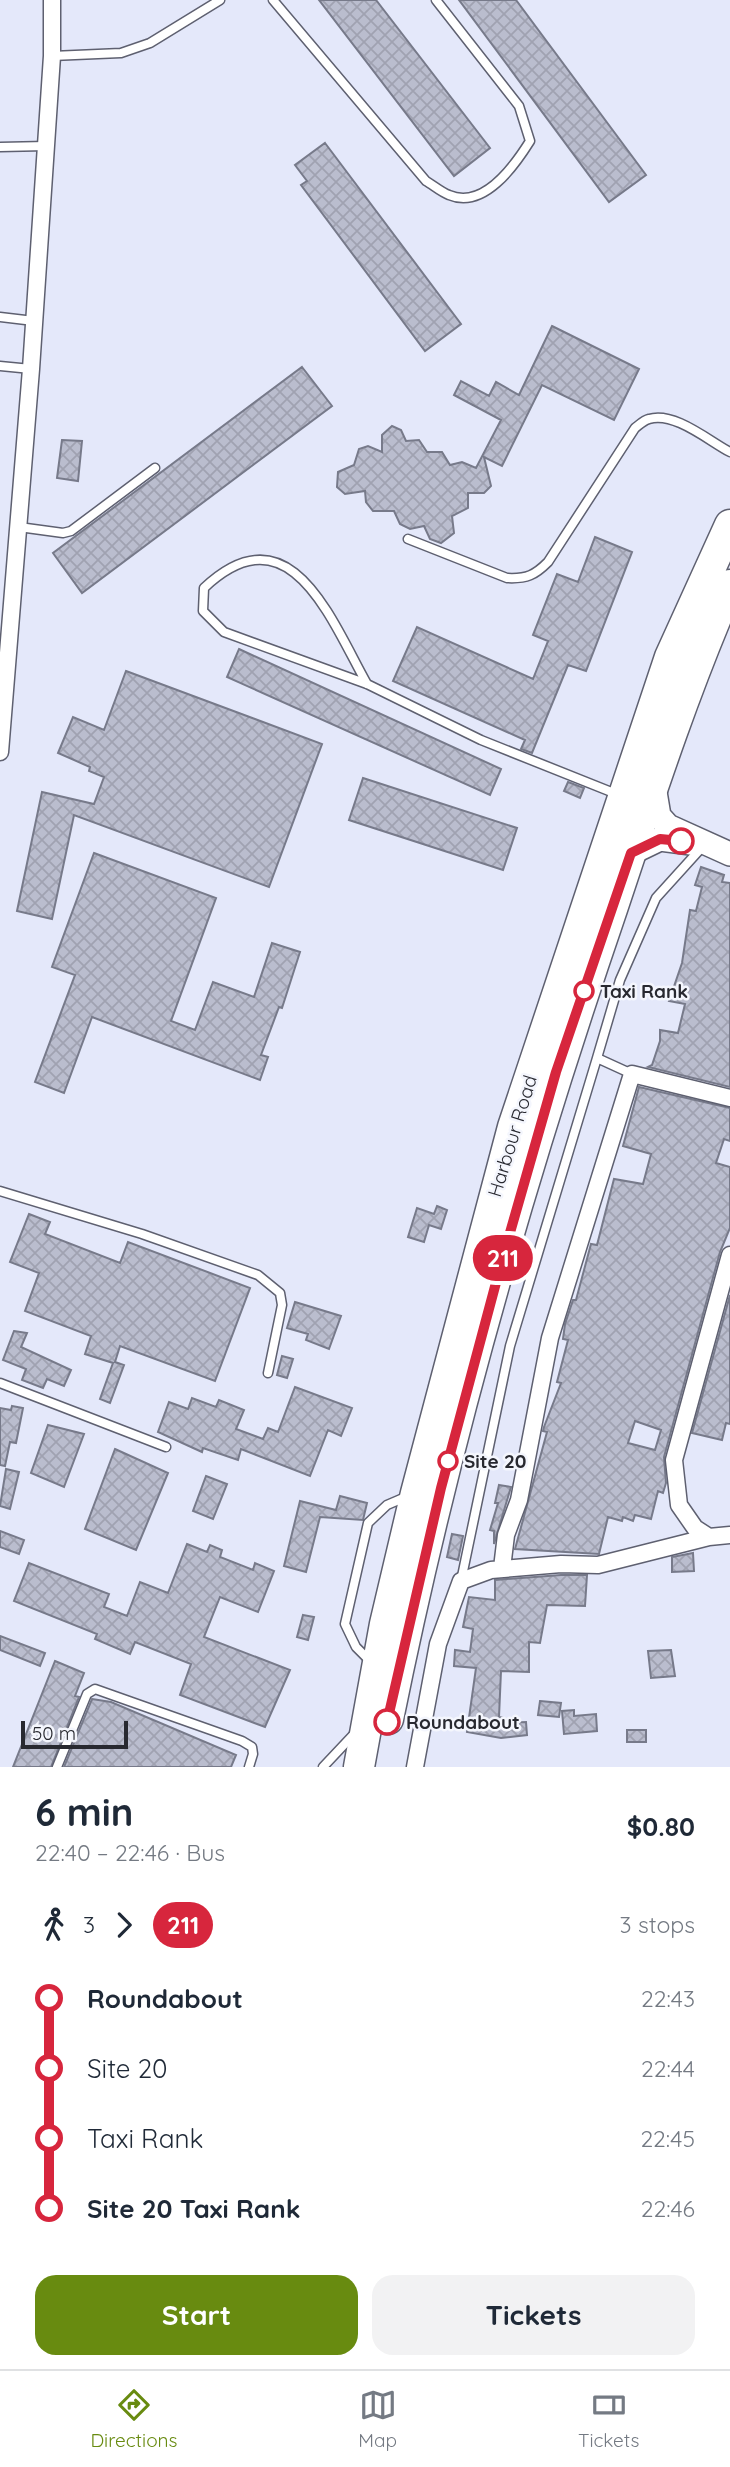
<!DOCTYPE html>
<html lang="en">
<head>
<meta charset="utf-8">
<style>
	:root { --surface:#fff; --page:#f2f2f3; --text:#1f2937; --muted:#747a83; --line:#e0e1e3; --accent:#688b10 }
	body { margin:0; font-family:Quicksand,sans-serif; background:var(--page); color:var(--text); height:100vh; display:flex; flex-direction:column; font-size:26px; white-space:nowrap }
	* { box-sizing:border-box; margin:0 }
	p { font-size:23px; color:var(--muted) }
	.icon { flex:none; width:38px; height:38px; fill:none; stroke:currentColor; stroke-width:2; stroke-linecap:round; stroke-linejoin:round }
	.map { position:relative; height:1767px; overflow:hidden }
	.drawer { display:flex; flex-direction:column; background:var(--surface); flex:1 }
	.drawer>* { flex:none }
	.badge { padding:0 14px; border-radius:23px; font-size:24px; line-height:46px }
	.scale { position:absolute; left:21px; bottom:18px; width:107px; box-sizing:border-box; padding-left:7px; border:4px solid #282930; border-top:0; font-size:19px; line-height:24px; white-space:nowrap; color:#282930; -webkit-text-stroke:5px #f4f6fd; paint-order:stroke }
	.map>.badge { position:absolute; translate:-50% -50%; box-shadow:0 0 0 4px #fff }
	.legs { display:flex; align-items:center; gap:10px; height:77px; padding:0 35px; font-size:23px }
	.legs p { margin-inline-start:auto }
	.headline { display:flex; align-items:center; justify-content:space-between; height:119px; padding:0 35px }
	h1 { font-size:38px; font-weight:700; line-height:52px }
	.primary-button { display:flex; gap:14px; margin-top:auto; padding:14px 35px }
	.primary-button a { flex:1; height:80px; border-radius:21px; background:var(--accent); color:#fff; font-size:28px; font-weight:700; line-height:80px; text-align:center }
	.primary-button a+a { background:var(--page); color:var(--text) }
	ul { padding:0 35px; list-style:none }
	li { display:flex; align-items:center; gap:24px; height:70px; font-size:26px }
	li i { display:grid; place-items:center; width:10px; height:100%; margin:0 9px; background:currentColor }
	li i::after { content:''; width:18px; height:18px; margin:-9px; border:5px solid; border-radius:50%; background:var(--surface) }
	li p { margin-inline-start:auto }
	li:first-child i { background:linear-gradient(#0000 50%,currentColor 0) }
	li:last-child i { background:linear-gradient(currentColor 50%,#0000 0) }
	.tabs { display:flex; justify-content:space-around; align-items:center; height:98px; border-top:2px solid var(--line); background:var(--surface); font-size:19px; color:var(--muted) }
	.tabs a { display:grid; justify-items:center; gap:4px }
	.tabs .selected { color:var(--accent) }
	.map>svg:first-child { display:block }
	.building { fill:url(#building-cross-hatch); stroke:#777a8a; stroke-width:2; fill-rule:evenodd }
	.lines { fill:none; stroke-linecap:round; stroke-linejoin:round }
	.lane-casing { stroke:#5e6070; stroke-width:11 }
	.street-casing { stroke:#5e6070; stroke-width:19 }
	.secondary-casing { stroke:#5e6070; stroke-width:26 }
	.highway-casing { stroke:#5e6070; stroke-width:33 }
	.lane { stroke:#fff; stroke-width:8 }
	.street { stroke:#fff; stroke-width:16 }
	.secondary { stroke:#fff; stroke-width:23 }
	.highway { stroke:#fff; stroke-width:30 }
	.line-1-casing { stroke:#fff; stroke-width:16 }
	.line-1 { stroke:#d7263d; stroke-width:10 }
	.stop-1-dot { fill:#fff; stroke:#d7263d; stroke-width:3.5 }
	.labels { text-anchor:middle; stroke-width:5; stroke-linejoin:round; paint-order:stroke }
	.stop-label { font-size:19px; font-weight:bold; fill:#282930; stroke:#f4f6fd; text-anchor:start }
	.street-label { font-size:19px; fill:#282930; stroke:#f4f6fd }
</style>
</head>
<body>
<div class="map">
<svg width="730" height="1767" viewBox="0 0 730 1767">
	<defs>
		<pattern id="building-cross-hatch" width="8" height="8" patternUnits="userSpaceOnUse" patternTransform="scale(1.75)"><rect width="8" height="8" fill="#babdce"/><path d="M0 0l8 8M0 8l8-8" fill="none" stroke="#a0a2b1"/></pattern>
	</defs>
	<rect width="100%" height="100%" fill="#e4e8fa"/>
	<path class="building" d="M319,0h57l114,148 -36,28z
		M459,0h57l130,175 -37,27z
		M325,143l136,181 -36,27 -124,-166 6,-4 -12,-16z
		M552,326l87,43 -25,51 -72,-35 -40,81 -18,-9 7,29 -7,7h-16v15l-16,8 2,17 -13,10 -11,-4 -6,-13 -14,3 -10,-5 -6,-13h-21l-7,-9 -1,-11 -20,3 -8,-7 1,-15 16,-7 5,-16 9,-3 14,6v-17l10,-9 9,4 5,11 13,-1 8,12h15l8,13 12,-3 14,6 25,-48 -47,-25 7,-14 28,15 7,-14 23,13z
		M302,367l30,39 -250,187 -29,-40z
		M62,440l20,1 -4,40 -21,-3z
		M595,537l37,15 -46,119 -18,-6 -36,88 -11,-4 4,-9 -132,-59 24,-54 116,52 15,-38 -15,-6 24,-61 21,8z
		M239,649l262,120 -11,26 -263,-118z
		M126,671l196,73 -53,143 -195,-72 -22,104 -35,-8 25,-119 52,12 10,-27 -15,-6 1,-4 -32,-14 15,-36 31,13z
		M363,778l154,50 -14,42 -154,-50z
		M568,782l16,6 -4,10 -16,-7z
		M94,853l122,45 -45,123 24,9 18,-48 41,15 18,-54 28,9 -18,56 -3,-1 -18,48 7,2 -8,23 -168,-63 -28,76 -29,-11 40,-107 -23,-8z
		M701,867l23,8 -2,7 8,1v204l-82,-20 4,-2 8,-24v-11l18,3 7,-29 -16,-3 13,-38 8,-53 6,1 6,-24 -7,-2z
		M639,1087l91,21v33l-6,-2 -8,24 14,4v61l-10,24 -56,205 2,26 -3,10 -5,-2 -7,28 -16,-4 -2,6 -10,-4 -1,4 -14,-4 -9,37 -84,-5 32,-117 -4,-1 1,-4 17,-44 -4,-1 11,-42 -5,-1 2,-15 8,-24h3l15,-56 6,1 17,-66 29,5 8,-30 -28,-8zM635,1421l26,9 -6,20 -27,-7z
		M437,1206l10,4 -6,19 -12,-4 -5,17 -16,-5 9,-29 17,6z
		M29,1214l21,8 -5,12 75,29 8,-21 122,46 -35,93 -95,-35 -5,16 9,3 -14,38 -10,-4 13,-36 -28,-9 6,-18 -66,-25 14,-38 -29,-11z
		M730,1295v129l-4,-1 -4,17 -30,-7z
		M295,1302l46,14 -12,33 -23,-9 2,-6 -21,-6z
		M14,1331l13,2 -6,14 50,23 -7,16 -17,-7 -4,9 -21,-8 4,-11 -23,-9z
		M282,1356l11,3 -6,19 -10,-3z
		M295,1387l57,21 -11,28 -13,-6 -18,46 -69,-27 -3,11 -35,-12 -1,4 -44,-20 11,-30 19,7 4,-11 24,9 3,-7 25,10 -8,19 27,10 5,-11 10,4z
		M12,1406l11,2 -7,35 -6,-1 -5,24 -5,-1v-57l11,2z
		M48,1425l36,9 -20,53 -33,-14z
		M115,1449l53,24 -32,77 -51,-21z
		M6,1469l13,3 -9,37 -10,-3z
		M206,1476l21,8 -14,35 -20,-8z
		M499,1485l12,2 -17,57v-13l-4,-1 8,-27h-3z
		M340,1496l27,7 -4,17 -43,-3 -14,55 -22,-6 16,-65 36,9z
		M0,1531l24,9 -5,14 -19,-7z
		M452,1534l11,2 -5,24 -11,-3z
		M187,1544l20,8 3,-7 12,5 -2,7 33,13 2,-7 19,8 -16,41 -38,-15 -16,40 86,33 -25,57 -85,-32 11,-31 -56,-22 -5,12 -35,-15 2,-5 -83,-33 15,-38 80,31 -5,13 23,9 13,-34 28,11z
		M693,1553l1,18 -22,1v-15z
		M561,1575h26l-2,31 -38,-1 -7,38 -11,-1v30l-28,-1 -2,46 5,1 -1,5 23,-1 1,13 -26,3 -34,-6 9,-64 -22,-2 1,-16 15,2 3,-23 -10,-2 6,-30 26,3v-20z
		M303,1615l11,2 -6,23 -11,-3z
		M0,1636l45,17 -5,13 -40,-16z
		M671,1650l4,26 -24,2 -3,-27z
		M55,1661l29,12 -9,23 4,1 -28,70h-38z
		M92,1699l19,3 125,53 -5,12h-167z
		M540,1701l21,2 -2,14 -21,-2z
		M574,1710v6l22,-2 1,17 -33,3 -2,-23z
		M627,1730h19v12h-19z"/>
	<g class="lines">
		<defs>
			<path id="lane" d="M273,0l153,181c7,4 15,11 23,14 35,15 66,-30 81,-54l-11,-35 -83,-106
				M52,56l69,-3 29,-10 70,-43
				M0,147l46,-1
				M0,317l34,4
				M0,366l31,3
				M19,527l44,6 8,-2 84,-63
				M408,539l99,39c20,1 28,-3 41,-16l87,-134c4,-3 9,-8 14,-9 25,-8 60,22 81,33
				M367,684c-36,-64 -77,-177 -163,-96l-1,23 21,21 143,52 114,56 138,55
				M632,1074l-35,-16 23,-78 36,-82 48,-53
				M0,1191l142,43 116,41 22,18 2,12 -14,68
				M0,1383l166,64
				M461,1581l49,-235 87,-288
				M370,1661l-14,-14 -11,-23 23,-101 19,-18 21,-9
				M57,1767l30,-73 8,-5 147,52 10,6 1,7 -4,13
				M323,1767l33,-35"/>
			<path id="street" d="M0,752l31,-383 21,-313v-56
				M709,1537l-14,-9 -16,-23 -5,-45 56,-205
				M502,1568l4,-33 13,-35 31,-162 82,-264 98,24
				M415,1767l23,-123 23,-63 30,-11 70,-6 37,1 111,-28 21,-2"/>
			<path id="secondary" d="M654,786l5,30 9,10 62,28
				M631,853l29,-14 31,4"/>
			<path id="highway" d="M388,1719c55,-272 132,-541 222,-804 37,-111 73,-223 120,-330
				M359,1767l26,-143 31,-131 97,-366 157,-470 60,-132"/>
		</defs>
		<use href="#lane" class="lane-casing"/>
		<use href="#street" class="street-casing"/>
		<use href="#secondary" class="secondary-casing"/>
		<use href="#highway" class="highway-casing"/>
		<use href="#lane" class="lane"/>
		<use href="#street" class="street"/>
		<use href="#secondary" class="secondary"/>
		<use href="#highway" class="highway"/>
	</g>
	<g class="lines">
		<defs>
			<path id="line-1" d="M387,1722l54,-234 60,-224 55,-192 75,-219 29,-14 21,2"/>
		</defs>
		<use href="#line-1" class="line-1-casing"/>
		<use href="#line-1" class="line-1"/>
	</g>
	<g class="stop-1-dot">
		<circle cx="681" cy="841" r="12"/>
		<circle cx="584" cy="991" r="9"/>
		<circle cx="448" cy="1461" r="9"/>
		<circle cx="387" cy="1722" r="12"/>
	</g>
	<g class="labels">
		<g class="stop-label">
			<text x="600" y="998">Taxi Rank</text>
			<text x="464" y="1468">Site 20</text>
			<text x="406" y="1729">Roundabout</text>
		</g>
		<g class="street-label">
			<text transform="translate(512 1136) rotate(-73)" y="7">Harbour Road</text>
		</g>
	</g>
</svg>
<div class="scale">50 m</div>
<b class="badge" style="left:503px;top:1258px;background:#d7263d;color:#fff">211</b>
</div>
<section class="drawer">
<div class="headline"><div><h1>6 min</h1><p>22:40 – 22:46 · Bus</p></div><b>$0.80</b></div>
<div class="legs"><svg class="icon" aria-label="walk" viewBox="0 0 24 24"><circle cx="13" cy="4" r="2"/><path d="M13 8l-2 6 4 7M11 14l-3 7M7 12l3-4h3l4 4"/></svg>3<svg class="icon" aria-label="forward" viewBox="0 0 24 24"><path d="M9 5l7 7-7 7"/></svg><b class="badge" style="background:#d7263d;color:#fff">211</b><p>3 stops</p></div>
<ul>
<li><i style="color:#d7263d"></i><b>Roundabout</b><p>22:43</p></li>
<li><i style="color:#d7263d"></i><span>Site 20</span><p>22:44</p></li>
<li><i style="color:#d7263d"></i><span>Taxi Rank</span><p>22:45</p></li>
<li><i style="color:#d7263d"></i><b>Site 20 Taxi Rank</b><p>22:46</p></li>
</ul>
<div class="primary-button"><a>Start</a><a>Tickets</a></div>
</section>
<nav class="tabs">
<a class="selected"><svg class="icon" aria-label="directions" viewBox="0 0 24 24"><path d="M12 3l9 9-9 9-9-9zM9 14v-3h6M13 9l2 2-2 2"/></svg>Directions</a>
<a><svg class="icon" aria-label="map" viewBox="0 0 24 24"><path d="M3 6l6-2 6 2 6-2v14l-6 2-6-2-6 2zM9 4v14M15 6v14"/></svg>Map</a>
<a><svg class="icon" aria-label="tickets" viewBox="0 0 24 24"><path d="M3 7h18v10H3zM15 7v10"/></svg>Tickets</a>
</nav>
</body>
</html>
